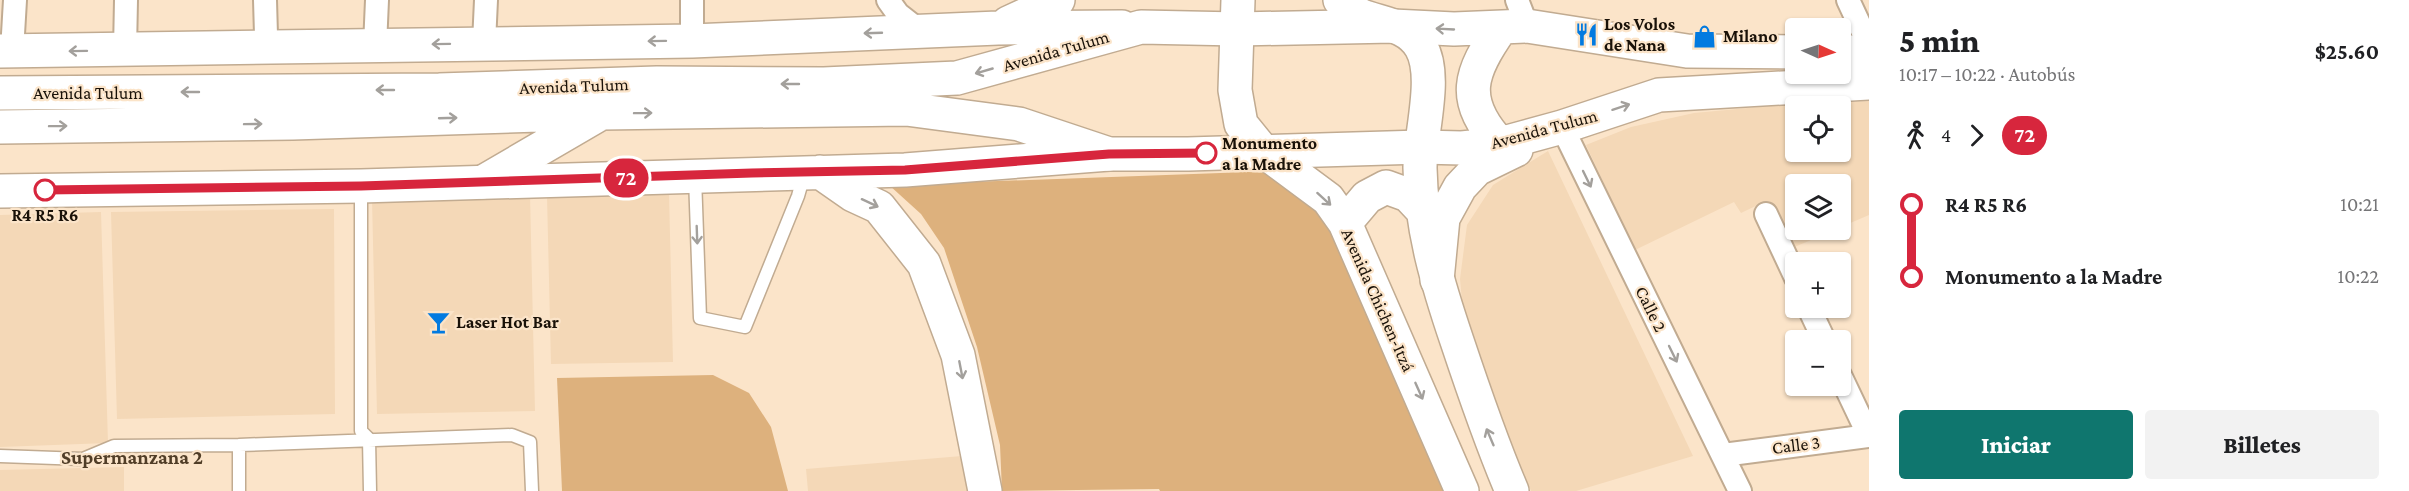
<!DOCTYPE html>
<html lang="es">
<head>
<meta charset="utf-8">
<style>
	:root { --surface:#fff; --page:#f2f2f2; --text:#202124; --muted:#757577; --accent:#0f766e }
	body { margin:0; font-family:"Crimson Pro",serif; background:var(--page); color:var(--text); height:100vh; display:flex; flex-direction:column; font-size:22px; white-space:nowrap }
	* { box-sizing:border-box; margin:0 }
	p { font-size:20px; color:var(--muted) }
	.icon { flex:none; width:33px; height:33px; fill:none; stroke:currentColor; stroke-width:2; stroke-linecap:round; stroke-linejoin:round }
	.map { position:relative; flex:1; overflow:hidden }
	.sheet { display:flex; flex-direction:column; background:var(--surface); width:540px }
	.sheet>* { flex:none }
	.badge { padding:0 12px; border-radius:20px; font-size:21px; line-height:39px }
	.needle { width:39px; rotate:93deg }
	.fabs { position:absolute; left:1785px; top:18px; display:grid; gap:12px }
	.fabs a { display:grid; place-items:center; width:66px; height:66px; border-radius:6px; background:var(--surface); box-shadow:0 2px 4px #0004; font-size:30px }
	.map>.badge { position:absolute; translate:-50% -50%; box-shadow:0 0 0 3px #fff }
	.legs { display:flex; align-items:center; gap:9px; height:66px; padding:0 30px; font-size:20px }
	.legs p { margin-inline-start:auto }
	.summary { display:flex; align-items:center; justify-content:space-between; height:102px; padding:0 30px }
	h1 { font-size:33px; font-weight:800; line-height:45px }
	.action { display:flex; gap:12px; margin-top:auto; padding:12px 30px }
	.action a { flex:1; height:69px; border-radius:6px; background:var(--accent); color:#fff; font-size:24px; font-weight:800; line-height:69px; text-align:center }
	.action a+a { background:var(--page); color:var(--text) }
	ul { padding:0 30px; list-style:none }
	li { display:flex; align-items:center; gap:21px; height:72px; font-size:22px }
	li i { display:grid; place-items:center; width:9px; height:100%; margin:0 8px; background:currentColor }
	li i::after { content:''; width:15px; height:15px; margin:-8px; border:4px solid; border-radius:50%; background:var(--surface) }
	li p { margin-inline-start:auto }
	li:first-child i { background:linear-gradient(#0000 50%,currentColor 0) }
	li:last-child i { background:linear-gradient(currentColor 50%,#0000 0) }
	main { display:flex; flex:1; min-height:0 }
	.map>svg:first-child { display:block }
	.built { fill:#f4d8b7; fill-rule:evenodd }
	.green { fill:#ddb17d }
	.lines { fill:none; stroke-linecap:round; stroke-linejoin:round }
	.lane-casing { stroke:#c1ab91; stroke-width:15 }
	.street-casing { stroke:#c1ab91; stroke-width:26 }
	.secondary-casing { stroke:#c1ab91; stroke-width:36 }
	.primary-casing { stroke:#c1ab91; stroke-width:36 }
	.lane { stroke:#fff; stroke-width:12 }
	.street { stroke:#fff; stroke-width:22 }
	.secondary { stroke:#fff; stroke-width:33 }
	.primary { stroke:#fff; stroke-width:33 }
	.oneway { stroke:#a3a09c }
	.line-1-casing { stroke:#fff; stroke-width:14 }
	.line-1 { stroke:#d7263d; stroke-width:9 }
	.stop-1-dot { fill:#fff; stroke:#d7263d; stroke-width:3 }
	.labels { text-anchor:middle; stroke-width:4.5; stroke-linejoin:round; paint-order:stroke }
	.poi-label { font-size:18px; font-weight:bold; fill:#191108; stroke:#fbe4c9; text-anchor:start }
	.street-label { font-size:18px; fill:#191108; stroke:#fbe4c9 }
	.stop-label { font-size:18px; font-weight:bold; fill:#191108; stroke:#fbe4c9; text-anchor:start }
	.neighbourhood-label { font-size:20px; font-weight:bold; fill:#503d27; stroke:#fbe4c9 }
</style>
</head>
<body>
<main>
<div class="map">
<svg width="1869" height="491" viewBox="0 0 1869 491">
	<rect width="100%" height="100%" fill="#fbe4c9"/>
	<path class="built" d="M1869,101v114l-28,12 -1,-43h-44v46h39l-43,18 -21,-27 -7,-19 -23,11 -7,-11 -99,48 -49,-105 45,-18 63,-14 76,-7zM1796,106h44v46h-44z
		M1548,151l145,305 -117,35h-45l-66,-157 -5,-55 7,-54 26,-40z
		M669,193l4,169 -122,2 -4,-168z
		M530,195l5,216 -158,3 -5,-215z
		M334,209l1,205 -218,5 -6,-207z
		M101,212l7,231 -108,4v-232z
		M962,456l5,35h-159l-2,-22z
		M124,467v24h-124v-21z"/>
	<path class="green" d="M1248,172l18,1 53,39 19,27 109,252h-287l-1,-2 -157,2 -2,-46 -23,-98 -33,-99 -23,-34 -32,-29z
		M713,375l36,18 22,34 17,64h-226l-5,-113z"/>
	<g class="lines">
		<defs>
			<path id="lane" d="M695,177l5,141 45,9 53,-131 6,-21
				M361,187v244l8,8 1,52
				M0,456l83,3 31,-13 125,-1
				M239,491v-46l273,-10 18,7 2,49"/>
			<path id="street" d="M265,0l1,35
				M888,0l10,14 23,18
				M1517,0l10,26
				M1848,0l21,45
				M692,41v-41
				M484,43l2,-43
				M375,46l2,-46
				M125,50l1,-50
				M12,51l3,-51
				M1562,127l178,364
				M1766,214l30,64
				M1809,308l15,32
				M1840,375l29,61
				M1723,455l146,-19"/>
			<path id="secondary" d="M1238,0l-3,90 6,34 21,26 66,49 17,24 117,268
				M1340,0c6,5 14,12 22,16 21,8 46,9 59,31 17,29 -1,87 -1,121 1,61 18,117 37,173 17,51 34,101 55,150
				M1008,23l50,-23
				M0,51l692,-10 306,-13 124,-1
				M820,172l33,23 26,12 45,57 34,91 27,136
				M0,191l361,-5 544,-16 204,-16
				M1345,223l22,-26 19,-10 22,8 15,16"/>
			<path id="primary" d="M1840,52h29
				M0,93l439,-3 218,-7 167,1 133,-6 184,-51 97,2 155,-3 61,3 73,-3 160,25 109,1
				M0,127l293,-4 308,-10 305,-4 113,15 90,30h79l233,-7 41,1 38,-4 62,-17 97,-32 210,-12
				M1500,144c-41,-44 -30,-72 1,-116
				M483,182l115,-67
				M1437,280l6,-62 17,-31 17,-18 39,-19"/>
		</defs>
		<use href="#lane" class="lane-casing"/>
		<use href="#street" class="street-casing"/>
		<use href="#secondary" class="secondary-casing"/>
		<use href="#primary" class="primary-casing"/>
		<use href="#lane" class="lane"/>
		<use href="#street" class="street"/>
		<use href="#secondary" class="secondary"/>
		<use href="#primary" class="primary"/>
	</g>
	<defs><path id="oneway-shaft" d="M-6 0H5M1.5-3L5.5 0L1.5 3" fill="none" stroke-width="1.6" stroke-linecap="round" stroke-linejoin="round" transform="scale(1.5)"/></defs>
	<g class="oneway">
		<use href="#oneway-shaft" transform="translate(1445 29) rotate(-177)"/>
		<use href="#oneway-shaft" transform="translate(873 33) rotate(178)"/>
		<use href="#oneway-shaft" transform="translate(657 41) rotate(179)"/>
		<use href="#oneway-shaft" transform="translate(441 44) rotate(179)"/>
		<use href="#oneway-shaft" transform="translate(78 51) rotate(179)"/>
		<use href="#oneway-shaft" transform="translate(984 71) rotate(164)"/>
		<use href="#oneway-shaft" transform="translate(790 84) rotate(-180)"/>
		<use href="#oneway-shaft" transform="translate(385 90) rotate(180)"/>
		<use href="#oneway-shaft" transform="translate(190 92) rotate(180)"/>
		<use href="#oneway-shaft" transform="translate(1621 107) rotate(-18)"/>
		<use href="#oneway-shaft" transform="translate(643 113) rotate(-1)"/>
		<use href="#oneway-shaft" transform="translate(448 118) rotate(-2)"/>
		<use href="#oneway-shaft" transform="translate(253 124) rotate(-1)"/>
		<use href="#oneway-shaft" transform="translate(58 126) rotate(-1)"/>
		<use href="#oneway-shaft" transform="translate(1587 179) rotate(64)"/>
		<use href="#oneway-shaft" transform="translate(1324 199) rotate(42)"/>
		<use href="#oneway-shaft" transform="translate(870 203) rotate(25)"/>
		<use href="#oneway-shaft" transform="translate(697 235) rotate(88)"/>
		<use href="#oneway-shaft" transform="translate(1673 354) rotate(64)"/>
		<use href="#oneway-shaft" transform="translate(961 370) rotate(79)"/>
		<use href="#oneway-shaft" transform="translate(1419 391) rotate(66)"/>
		<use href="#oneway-shaft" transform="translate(1490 437) rotate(-113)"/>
	</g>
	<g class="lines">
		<defs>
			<path id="line-1" d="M45,190l316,-4 391,-13 153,-3 204,-16 97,-1"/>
		</defs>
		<use href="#line-1" class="line-1-casing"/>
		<use href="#line-1" class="line-1"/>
	</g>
	<defs>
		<symbol id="restaurant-bare" viewBox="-9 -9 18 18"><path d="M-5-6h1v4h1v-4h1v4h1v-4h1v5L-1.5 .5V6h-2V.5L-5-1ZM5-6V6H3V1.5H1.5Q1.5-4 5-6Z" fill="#027ae0" stroke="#fbe4c9" stroke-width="2.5" paint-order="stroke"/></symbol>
		<symbol id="shop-bare" viewBox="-9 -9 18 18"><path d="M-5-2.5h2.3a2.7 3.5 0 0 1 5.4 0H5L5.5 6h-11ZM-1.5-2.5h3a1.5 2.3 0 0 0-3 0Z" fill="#027ae0" stroke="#fbe4c9" stroke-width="2.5" paint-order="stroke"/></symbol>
		<symbol id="bar-bare" viewBox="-9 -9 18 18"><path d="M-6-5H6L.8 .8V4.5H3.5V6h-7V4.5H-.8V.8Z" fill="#027ae0" stroke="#fbe4c9" stroke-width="2.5" paint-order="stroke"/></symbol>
	</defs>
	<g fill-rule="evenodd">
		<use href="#restaurant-bare" x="1570" y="18" width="33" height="33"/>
		<use href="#shop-bare" x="1688" y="20" width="33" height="33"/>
		<use href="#bar-bare" x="422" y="306" width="33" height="33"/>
	</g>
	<g class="stop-1-dot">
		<circle cx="1206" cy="153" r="10"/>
		<circle cx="45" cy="190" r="10"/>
	</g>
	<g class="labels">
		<g class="poi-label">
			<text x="1604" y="30">Los Volos<tspan x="1604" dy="21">de Nana</tspan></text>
			<text x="1723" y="42">Milano</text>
			<text x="456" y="328">Laser Hot Bar</text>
		</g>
		<g class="street-label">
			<text transform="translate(1056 51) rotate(-16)" y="6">Avenida Tulum</text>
			<text transform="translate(574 86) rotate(-2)" y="6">Avenida Tulum</text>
			<text x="88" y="99">Avenida Tulum</text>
			<text transform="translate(1544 129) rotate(-15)" y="6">Avenida Tulum</text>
			<text transform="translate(1378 300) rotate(66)" y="6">Avenida Chichen-Itzá</text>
			<text transform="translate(1651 309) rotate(64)" y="6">Calle 2</text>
			<text transform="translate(1796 445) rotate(-7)" y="6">Calle 3</text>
		</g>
		<g class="stop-label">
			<text x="1222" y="149">Monumento<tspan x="1222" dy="21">a la Madre</tspan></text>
			<text x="45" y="221" text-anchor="middle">R4 R5 R6</text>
		</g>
		<g class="neighbourhood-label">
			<text x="132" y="464">Supermanzana 2</text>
		</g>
	</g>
</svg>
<div class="fabs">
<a><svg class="needle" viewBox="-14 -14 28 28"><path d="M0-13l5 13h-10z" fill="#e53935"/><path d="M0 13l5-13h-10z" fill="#757577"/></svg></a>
<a><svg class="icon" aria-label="locate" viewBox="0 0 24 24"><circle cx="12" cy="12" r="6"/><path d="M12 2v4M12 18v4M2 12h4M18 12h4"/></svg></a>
<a><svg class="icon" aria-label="layers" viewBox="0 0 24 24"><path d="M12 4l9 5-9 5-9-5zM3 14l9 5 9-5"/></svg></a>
<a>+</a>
<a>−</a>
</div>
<b class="badge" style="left:626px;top:178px;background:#d7263d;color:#fff">72</b>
</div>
<section class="sheet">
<div class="summary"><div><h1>5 min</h1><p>10:17 – 10:22 · Autobús</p></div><b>$25.60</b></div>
<div class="legs"><svg class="icon" aria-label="walk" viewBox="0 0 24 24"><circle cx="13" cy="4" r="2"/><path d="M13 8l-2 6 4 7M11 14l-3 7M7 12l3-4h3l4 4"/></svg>4<svg class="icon" aria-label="forward" viewBox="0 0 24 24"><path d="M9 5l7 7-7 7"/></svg><b class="badge" style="background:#d7263d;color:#fff">72</b></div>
<ul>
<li><i style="color:#d7263d"></i><b>R4 R5 R6</b><p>10:21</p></li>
<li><i style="color:#d7263d"></i><b>Monumento a la Madre</b><p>10:22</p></li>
</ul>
<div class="action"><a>Iniciar</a><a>Billetes</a></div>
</section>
</main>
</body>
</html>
